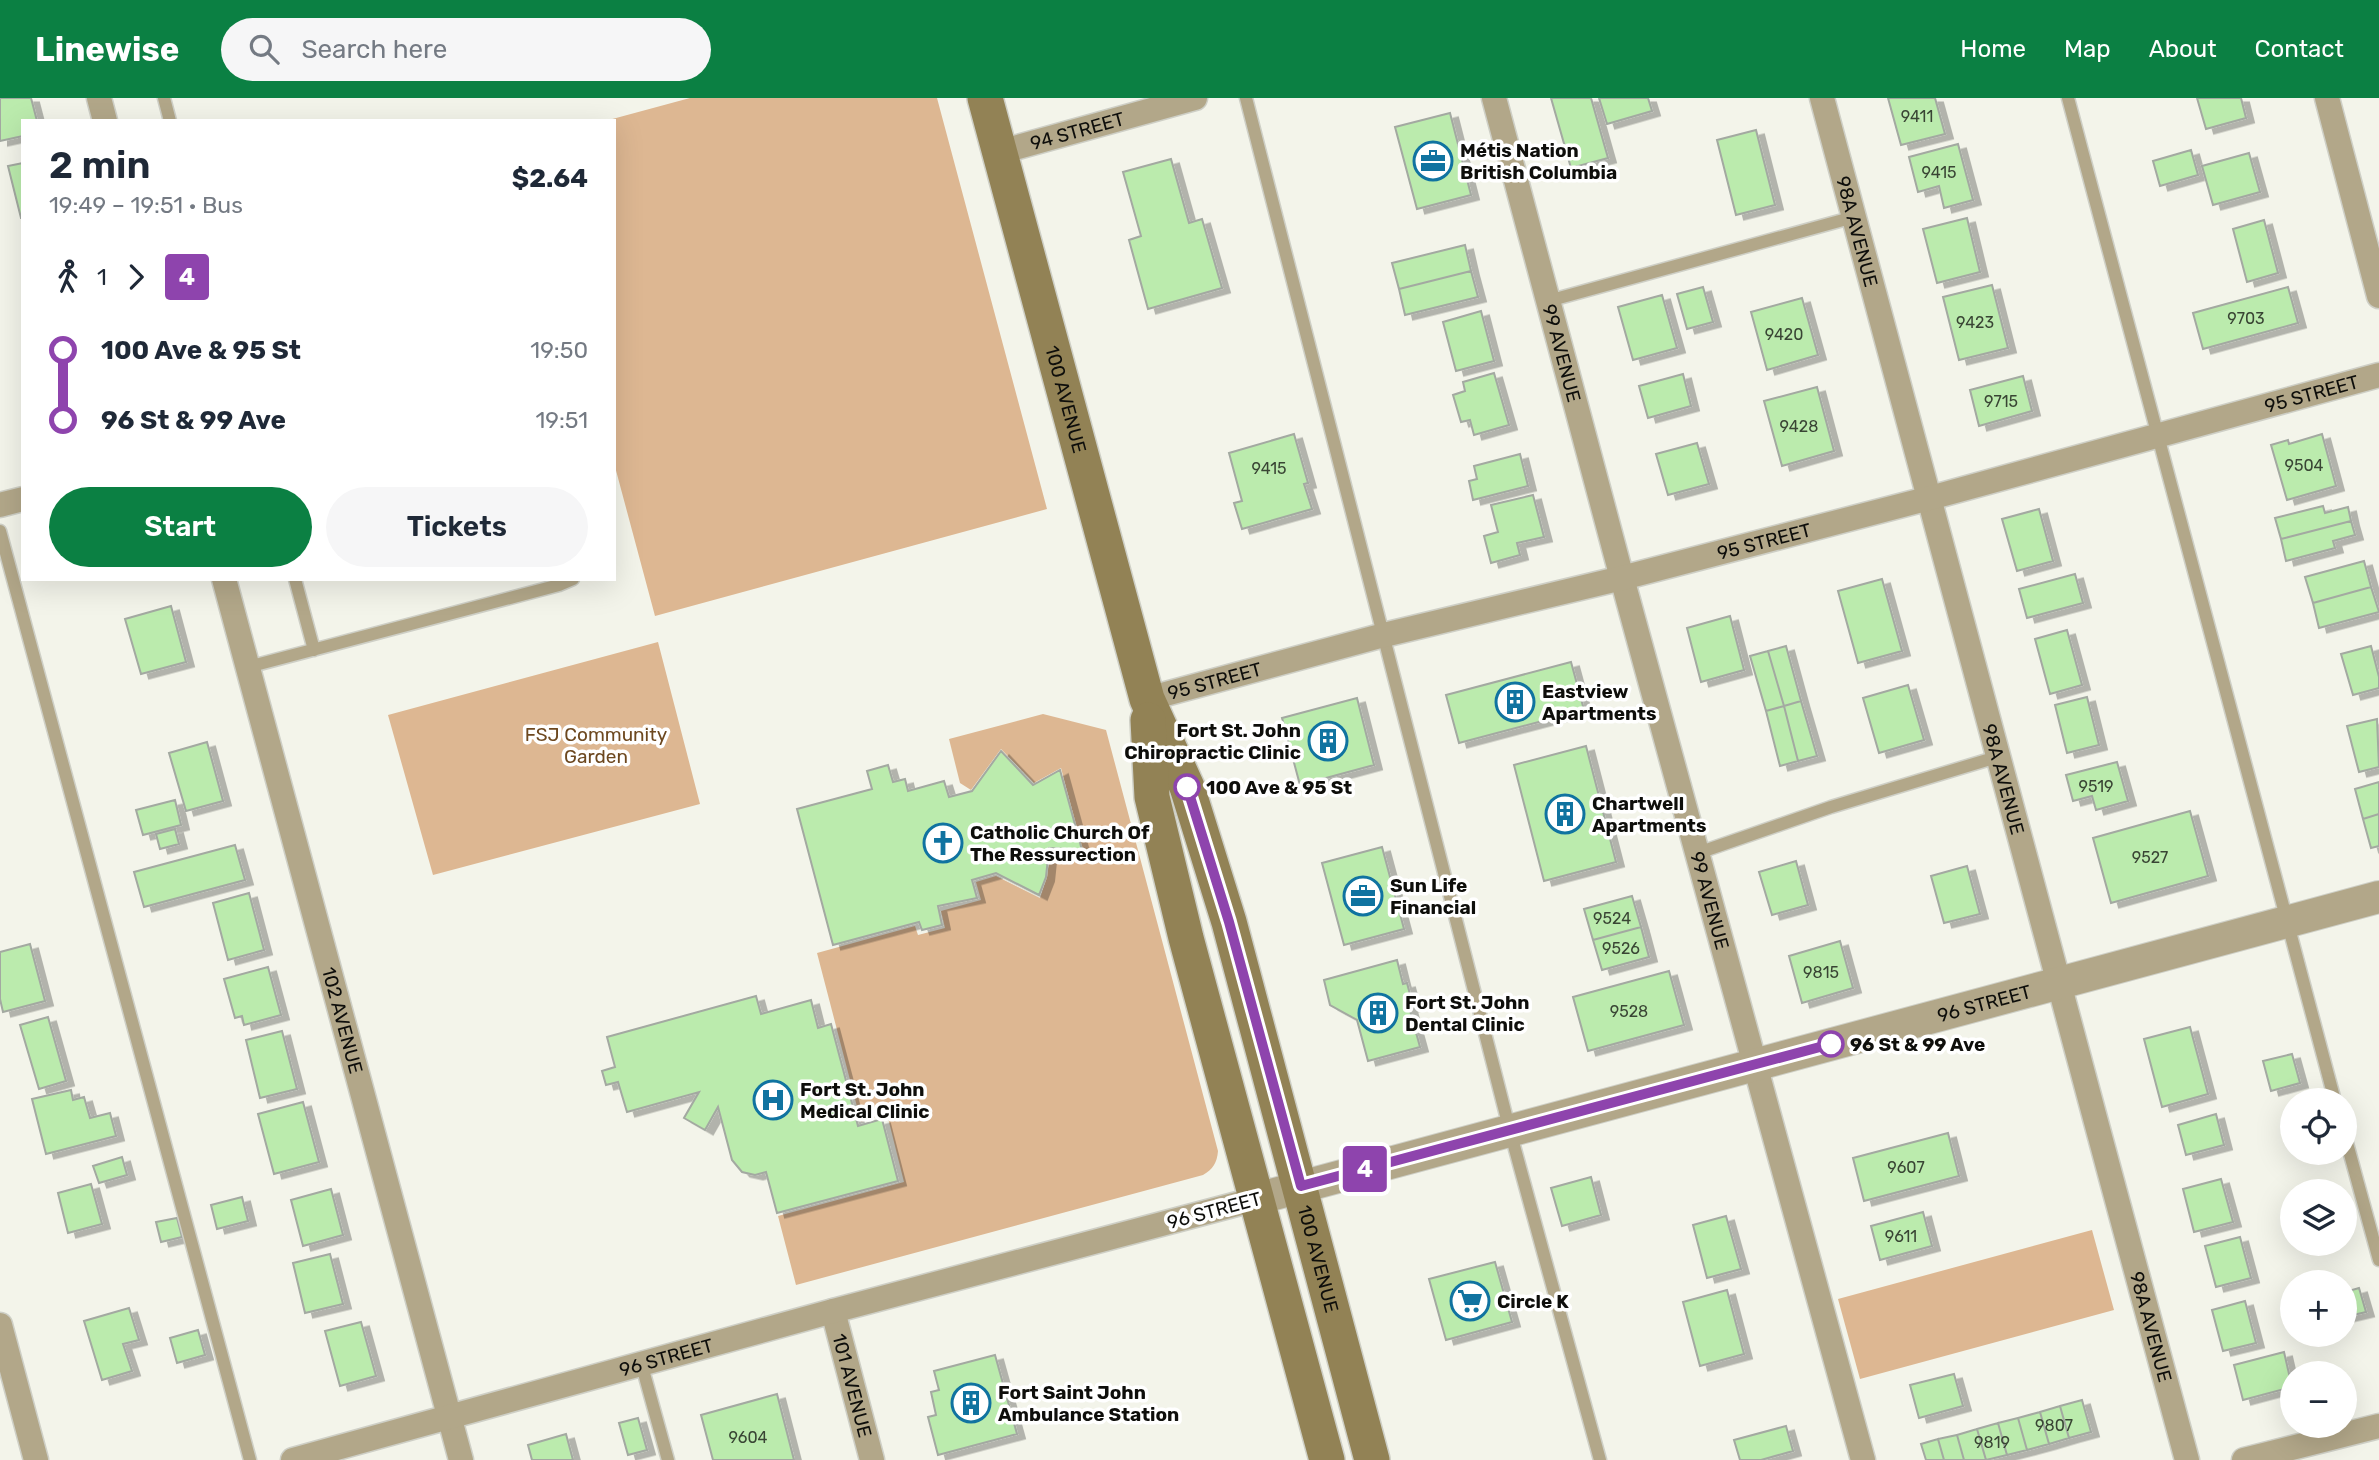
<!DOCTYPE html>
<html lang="en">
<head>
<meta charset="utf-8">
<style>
	:root { --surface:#fff; --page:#f6f6f7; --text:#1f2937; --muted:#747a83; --accent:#0b8043 }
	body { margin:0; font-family:Rubik,sans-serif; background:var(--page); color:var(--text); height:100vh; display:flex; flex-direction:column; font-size:26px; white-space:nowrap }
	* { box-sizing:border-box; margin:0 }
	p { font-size:23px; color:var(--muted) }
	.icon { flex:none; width:38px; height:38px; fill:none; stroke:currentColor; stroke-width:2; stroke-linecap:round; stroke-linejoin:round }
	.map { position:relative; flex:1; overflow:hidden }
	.details { position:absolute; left:21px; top:21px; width:595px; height:462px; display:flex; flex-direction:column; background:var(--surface); border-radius:0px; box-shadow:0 7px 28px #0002 }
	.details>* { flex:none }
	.badge { padding:0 14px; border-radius:5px; font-size:24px; line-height:46px }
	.controls { position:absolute; left:2280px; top:990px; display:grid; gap:14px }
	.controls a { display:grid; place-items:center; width:77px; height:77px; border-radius:50%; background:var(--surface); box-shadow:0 7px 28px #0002; font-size:35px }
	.map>.badge { position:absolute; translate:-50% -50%; box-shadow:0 0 0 4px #fff }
	.legs { display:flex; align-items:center; gap:10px; height:77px; padding:0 28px; font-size:23px }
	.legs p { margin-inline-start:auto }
	.head { display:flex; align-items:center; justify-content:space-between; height:119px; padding:0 28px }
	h1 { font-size:38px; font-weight:600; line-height:52px }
	.primary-button { display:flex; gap:14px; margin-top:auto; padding:14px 28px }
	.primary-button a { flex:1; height:80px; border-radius:42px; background:var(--accent); color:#fff; font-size:28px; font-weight:600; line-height:80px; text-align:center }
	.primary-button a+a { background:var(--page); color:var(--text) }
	ul { padding:0 28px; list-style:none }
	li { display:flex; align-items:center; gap:24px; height:70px; font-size:26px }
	li i { display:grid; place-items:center; width:10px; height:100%; margin:0 9px; background:currentColor }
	li i::after { content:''; width:18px; height:18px; margin:-9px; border:5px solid; border-radius:50%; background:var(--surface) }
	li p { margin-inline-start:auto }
	li:first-child i { background:linear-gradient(#0000 50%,currentColor 0) }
	li:last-child i { background:linear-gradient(currentColor 50%,#0000 0) }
	header { display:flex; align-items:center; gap:42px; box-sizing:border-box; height:98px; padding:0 35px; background:var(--accent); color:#fff }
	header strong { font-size:33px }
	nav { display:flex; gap:38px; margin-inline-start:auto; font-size:24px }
	.search { width:490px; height:63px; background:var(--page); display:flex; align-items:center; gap:18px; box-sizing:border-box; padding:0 24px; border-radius:38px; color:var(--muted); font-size:26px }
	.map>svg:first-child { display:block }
	.green { fill:#ddb792 }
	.building { fill:#bbebad; stroke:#a3a9a1; stroke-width:2; filter:url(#shadow) }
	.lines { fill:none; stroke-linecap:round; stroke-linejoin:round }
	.service-casing { stroke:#cecfc6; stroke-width:15 }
	.minor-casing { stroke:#cecfc6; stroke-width:27 }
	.tertiary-casing { stroke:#cecfc6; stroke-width:34 }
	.secondary-casing { stroke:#cecfc6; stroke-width:38 }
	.service { stroke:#b2a789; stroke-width:12 }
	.minor { stroke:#b2a789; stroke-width:24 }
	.tertiary { stroke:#b2a789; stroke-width:32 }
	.secondary { stroke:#928255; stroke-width:35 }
	.line-1-casing { stroke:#fff; stroke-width:16 }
	.line-1 { stroke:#8e44ad; stroke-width:10 }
	.stop-1-dot { fill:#fff; stroke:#8e44ad; stroke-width:3.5 }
	.labels { text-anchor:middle; stroke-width:7; stroke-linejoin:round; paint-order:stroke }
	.number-label { font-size:16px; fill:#394534 }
	.street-label { font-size:19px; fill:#0e0e0b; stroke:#fff }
	.poi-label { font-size:19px; font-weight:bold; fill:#0e0e0b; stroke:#fff; text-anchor:start }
	.park-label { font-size:19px; fill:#6d481f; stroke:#fff }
	.stop-label { font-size:19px; font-weight:bold; fill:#0e0e0b; stroke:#fff; text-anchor:start }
</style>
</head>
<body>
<header>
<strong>Linewise</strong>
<div class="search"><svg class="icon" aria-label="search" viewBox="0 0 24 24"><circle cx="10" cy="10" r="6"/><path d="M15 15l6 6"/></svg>Search here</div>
<nav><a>Home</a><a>Map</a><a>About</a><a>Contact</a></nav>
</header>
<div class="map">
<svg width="2379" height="1362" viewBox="0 0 2379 1362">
	<defs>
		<filter id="shadow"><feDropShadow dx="8" dy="4.5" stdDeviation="0" flood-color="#0004"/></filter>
	</defs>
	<rect width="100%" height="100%" fill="#f3f4ea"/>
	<path class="green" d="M690,0h247l110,411 -392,107 -41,-153v-342h-9z
		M658,544l42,162 -267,71 -45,-160z
		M1043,616l63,16 112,421c-1,12 -5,18 -15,24l-407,110 -18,-69 126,-34 -17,-68 -26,8 -44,-169 98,-27 3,9 27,-7 -4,-17 40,-11 -5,-18 20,-6 44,22 7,-21 4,-27 32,1 -22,-83 -27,15 -33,-34 -30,41 -11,-7 -11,-44z
		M2092,1132l22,80 -254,69 -22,-80z"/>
	<path class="building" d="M0,0h31l6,23h-14v15l-23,5z
		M1551,0h40l17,60 -37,10z
		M1599,0h49l4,13 -45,13z
		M1888,0h47l10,36 -44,11z
		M2197,0h44l5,20 -40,11z
		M1450,15l21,82 -54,14 -22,-82z
		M1756,32l19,75 -39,10 -19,-75z
		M1958,46l15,56 -29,8 -5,-22 -21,6 -9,-35z
		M2191,52l7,25 -38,11 -7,-25z
		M2249,55l11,39 -47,13 -11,-39z
		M1171,61l18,64 13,-4 20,69 -74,21 -19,-69 12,-4 -18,-64z
		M23,65v55h-2l-13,-52z
		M1967,120l13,54 -43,11 -14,-54z
		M2264,122l14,53 -31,9 -14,-53z
		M1465,147l6,26 -72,18 -7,-26z
		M1471,173l7,26 -73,18 -6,-26z
		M1992,187l16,63 -49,12 -16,-63z
		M1703,189l10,35 -26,7 -10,-35z
		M2288,189l10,36 -95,26 -10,-36z
		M1662,197l15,53 -44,12 -15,-53z
		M1802,200l16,57 -51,15 -16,-58z
		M1481,213l13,50 -38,10 -13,-49z
		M1494,275l15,52 -35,10 -4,-15 -9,2 -8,-27 12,-4 -2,-9z
		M1683,276l8,32 -43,12 -9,-32z
		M2023,278l9,35 -53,15 -9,-36z
		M1817,289l17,64 -52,15 -18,-65z
		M1294,336l14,49 -4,1 8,25 -70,20 -8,-26 8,-2 -13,-48z
		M2322,336l14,52 -49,14 -16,-55 17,-5 1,4z
		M1697,345l12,41 -41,11 -12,-41z
		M1520,356l8,32 -55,14 -4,-19 8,-2 -3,-13z
		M1533,397l11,42 -27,6 3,12 -29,8 -7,-27 14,-4 -7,-27z
		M2323,408l2,7 23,-6 3,14 -70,18 -6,-21z
		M2039,411l14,52 -36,10 -15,-52z
		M2351,423l4,14 -22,6 2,7 -49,13 -5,-22z
		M2364,463l7,26 -58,16 -8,-26z
		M2075,476l8,29 -56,15 -8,-29z
		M1882,481l20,72 -44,12 -20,-72z
		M2371,489l8,25 -60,16 -6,-25z
		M171,508l15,56 -45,12 -16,-55z
		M1730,518l14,54 -43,12 -14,-54z
		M2067,532l15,55 -32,9 -15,-55z
		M1786,548l15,55 -17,5 -16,-55z
		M2371,548l8,31v11l-26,7 -12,-41z
		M1768,553l16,55 -18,5 -16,-55z
		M1571,564l13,48 -125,33 -13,-48z
		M1908,587l16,55 -45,13 -16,-55z
		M2087,599l12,48 -32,8 -12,-48z
		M1357,600l17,67 -74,20 -18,-67z
		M1801,603l16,55 -19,5 -14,-55z
		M1784,608l14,55 -18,5 -14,-55z
		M2377,621l2,48 -20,5 -12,-46z
		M207,644l16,59 -37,10 -17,-58z
		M1586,648l30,116 -72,19 -30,-116z
		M1001,653l32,34 27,-15 22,80 -33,-2 -3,29 -7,18 -43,-22 -24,7 5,18 -39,8 4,19 -20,5 -3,-8 -86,23 -36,-136 75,-20 -5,-18 21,-6 5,17 12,-3 3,12 36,-10 5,16 23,-6z
		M2117,664l11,39 -32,9 -4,-14 -19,5 -7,-26z
		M2379,684v32l-16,5 -8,-30z
		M175,702l6,25 -38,10 -7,-25z
		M2190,713l18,65 -97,27 -18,-65z
		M2379,716v32l-8,2 -8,-29z
		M175,731l4,15 -19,5 -4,-15z
		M235,747l10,35 -101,27 -10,-35z
		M1382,749l22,82 -60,16 -22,-82z
		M1796,763l12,44 -36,10 -13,-43z
		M1967,768l13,48 -36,9 -13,-47z
		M249,795l15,57 -36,10 -15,-57z
		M1632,798l9,31 -48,13 -9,-31z
		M1641,829l8,30 -47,13 -9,-30z
		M1840,843l13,47 -51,15 -13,-47z
		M30,846l15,57 -42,11 -3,-13v-47z
		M1397,862l6,24 4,-1 6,23 -4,1 11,40 -52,14 -11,-41 -27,-15 -6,-25z
		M268,869l13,48 -37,10 -2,-9 -7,2 -11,-39z
		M1669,873l15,54 -96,26 -15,-54z
		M756,898l5,18 50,-14 7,28 13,-4 27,102 24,-7 16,62 -121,32 -11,-41 -11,3 -13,-3 -10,-12 -14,-53 -13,23 -21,-12 15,-26 -72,20 -9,-30 -12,3 -4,-14 13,-4 -8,-30z
		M48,919l18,64 -27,8 -19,-64z
		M2190,929l18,67 -46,13 -18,-68z
		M282,933l15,58 -37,9 -14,-58z
		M2292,956l8,29 -29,8 -8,-30z
		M71,992l2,10 11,-3 6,21 20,-5 6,23 -70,18 -14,-55z
		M303,1004l16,60 -45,12 -16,-60z
		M2216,1016l8,31 -38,10 -8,-30z
		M1948,1035l11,43 -95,25 -11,-43z
		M122,1059l5,18 -28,8 -6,-17z
		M1591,1079l10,38 -39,11 -11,-38z
		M2221,1081l12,43 -39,10 -11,-43z
		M91,1086l11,40 -34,9 -10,-40z
		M331,1091l12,46 -40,11 -12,-46z
		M242,1099l6,24 -31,8 -6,-24z
		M1923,1114l9,34 -52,14 -9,-34z
		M1726,1118l15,53 -34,9 -14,-53z
		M177,1120l5,19 -21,5 -5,-20z
		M2240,1139l11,41 -35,9 -11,-41z
		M330,1156l13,50 -38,9 -12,-50z
		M1495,1164l17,60 -66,18 -17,-61z
		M2359,1190l7,24 -21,5v-25z
		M1727,1192l17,64 -44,12 -17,-64z
		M2245,1203l11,42 -33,8 -11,-41z
		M129,1210l10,32 -16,4 9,27 -30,9 -18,-59z
		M361,1224l15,54 -36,10 -15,-55z
		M198,1232l7,25 -28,8 -7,-25z
		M2284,1254l8,35 -49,13 -9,-35z
		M995,1257l22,79 -79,21 -10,-38 8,-2 -5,-23 8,-2 -5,-19z
		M1954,1276l9,32 -44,12 -9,-33z
		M777,1296l17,66h-81l-12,-45z
		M2082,1302l9,32 -22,6 -9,-32z
		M2060,1308l9,32 -20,6 -9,-32z
		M2040,1314l9,32 -22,6 -9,-32z
		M638,1320l9,32 -19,5 -9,-32z
		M2018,1320l9,32 -20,5 -9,-32z
		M1998,1325l9,32 -21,5 -9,-31z
		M1786,1328l7,25 -32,9h-21l-6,-20z
		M1977,1331l9,31h-22l-7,-25z
		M566,1336l7,26h-41l-4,-15z
		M1957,1337l7,25h-20l-6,-21z
		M1938,1341l6,21h-18l-5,-16z"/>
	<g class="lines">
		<defs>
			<path id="service" d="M164,0l6,23
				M1246,0l264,1033 90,329
				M2068,0l267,1003
				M1548,203l306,-84
				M0,433l250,929
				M295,481l19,71
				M248,569l311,-82 14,-6
				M1698,755l133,-46 166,-50
				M2345,1038l34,124
				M642,1268l26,94"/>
			<g id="minor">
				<path d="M99,0l6,23"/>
				<path id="s1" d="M1494,0l128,480 241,882"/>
				<path id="s2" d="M1822,0c120,454 243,908 365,1362"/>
				<path d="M2327,0l52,198"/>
				<path id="s3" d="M1000,54l195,-54"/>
				<path d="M0,407l23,-6"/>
				<path id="s4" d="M224,481l237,881"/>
				<path id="s5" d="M1147,601l237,-64 238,-57 308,-80 449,-123"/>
				<path id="s6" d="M833,1213l39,149"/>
				<path d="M0,1227l36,135"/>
				<path id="s7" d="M293,1362l540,-149 423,-112"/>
				<path d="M2244,1362l135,-34"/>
			</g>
			<g id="tertiary">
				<path id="s8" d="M1256,1101l1123,-302"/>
			</g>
			<g id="secondary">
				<path id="s9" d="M985,0l162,601 40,88 42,135 143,538"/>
				<path d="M1148,622l4,77 34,141 141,522"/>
			</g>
		</defs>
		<use href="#service" class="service-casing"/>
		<use href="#minor" class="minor-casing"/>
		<use href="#tertiary" class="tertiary-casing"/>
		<use href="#secondary" class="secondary-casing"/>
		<use href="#service" class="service"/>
		<use href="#minor" class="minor"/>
		<use href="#tertiary" class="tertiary"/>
		<use href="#secondary" class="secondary"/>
	</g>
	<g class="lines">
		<defs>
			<path id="line-1" d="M1187,689l42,135 72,264 530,-142"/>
		</defs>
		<use href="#line-1" class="line-1-casing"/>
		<use href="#line-1" class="line-1"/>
	</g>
	<defs>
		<symbol id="office-ring" viewBox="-11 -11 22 22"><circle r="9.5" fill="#fff" stroke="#1073a0" stroke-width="1.5"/><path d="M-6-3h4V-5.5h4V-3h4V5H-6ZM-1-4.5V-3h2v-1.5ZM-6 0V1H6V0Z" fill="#1073a0"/></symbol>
		<symbol id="building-ring" viewBox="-11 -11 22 22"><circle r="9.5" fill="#fff" stroke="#1073a0" stroke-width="1.5"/><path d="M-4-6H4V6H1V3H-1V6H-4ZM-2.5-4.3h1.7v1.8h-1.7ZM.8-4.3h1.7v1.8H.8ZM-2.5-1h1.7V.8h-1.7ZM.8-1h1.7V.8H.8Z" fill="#1073a0"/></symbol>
		<symbol id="church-ring" viewBox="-11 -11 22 22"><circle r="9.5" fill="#fff" stroke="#1073a0" stroke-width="1.5"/><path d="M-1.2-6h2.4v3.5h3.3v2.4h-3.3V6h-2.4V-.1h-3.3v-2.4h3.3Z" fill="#1073a0"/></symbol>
		<symbol id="hospital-ring" viewBox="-11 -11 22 22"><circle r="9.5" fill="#fff" stroke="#1073a0" stroke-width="1.5"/><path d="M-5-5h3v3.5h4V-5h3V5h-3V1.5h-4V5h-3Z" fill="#1073a0"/></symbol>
		<symbol id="supermarket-ring" viewBox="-11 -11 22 22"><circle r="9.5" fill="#fff" stroke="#1073a0" stroke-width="1.5"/><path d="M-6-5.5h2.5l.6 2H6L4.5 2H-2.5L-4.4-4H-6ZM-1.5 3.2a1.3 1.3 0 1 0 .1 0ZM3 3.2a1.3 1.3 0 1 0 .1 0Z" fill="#1073a0"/></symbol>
	</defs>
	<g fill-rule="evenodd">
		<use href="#office-ring" x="1411" y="41" width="44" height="44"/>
		<use href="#building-ring" x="1493" y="582" width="44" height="44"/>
		<use href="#building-ring" x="1306" y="621" width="44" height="44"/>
		<use href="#building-ring" x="1543" y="694" width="44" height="44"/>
		<use href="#church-ring" x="921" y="723" width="44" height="44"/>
		<use href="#office-ring" x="1341" y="776" width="44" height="44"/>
		<use href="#building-ring" x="1356" y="893" width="44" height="44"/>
		<use href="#hospital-ring" x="751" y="980" width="44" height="44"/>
		<use href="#supermarket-ring" x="1448" y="1181" width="44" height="44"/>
		<use href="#building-ring" x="949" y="1283" width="44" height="44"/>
	</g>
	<g class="stop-1-dot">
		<circle cx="1187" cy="689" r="12"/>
		<circle cx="1831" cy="946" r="12"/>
	</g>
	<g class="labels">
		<g class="number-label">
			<text x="1917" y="24">9411</text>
			<text x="1939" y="80">9415</text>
			<text x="2246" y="226">9703</text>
			<text x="1975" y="230">9423</text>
			<text x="1784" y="242">9420</text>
			<text x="2001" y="309">9715</text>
			<text x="1799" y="334">9428</text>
			<text x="2304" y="373">9504</text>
			<text x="1269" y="376">9415</text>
			<text x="2096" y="694">9519</text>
			<text x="2150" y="765">9527</text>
			<text x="1612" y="826">9524</text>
			<text x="1621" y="856">9526</text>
			<text x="1821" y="880">9815</text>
			<text x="1629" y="919">9528</text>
			<text x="1906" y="1075">9607</text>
			<text x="1901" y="1144">9611</text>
			<text x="2054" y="1333">9807</text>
			<text x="748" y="1345">9604</text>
			<text x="1992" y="1350">9819</text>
		</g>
		<g class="street-label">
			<text dy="7" stroke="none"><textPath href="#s3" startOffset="80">94 STREET</textPath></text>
			<text dy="7" stroke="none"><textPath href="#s2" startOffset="138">98A AVENUE</textPath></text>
			<text dy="7" stroke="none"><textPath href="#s1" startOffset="264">99 AVENUE</textPath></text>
			<text dy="7" stroke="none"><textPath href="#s5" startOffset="1204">95 STREET</textPath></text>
			<text dy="7" stroke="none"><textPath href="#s9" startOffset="312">100 AVENUE</textPath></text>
			<text dy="7" stroke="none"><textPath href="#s5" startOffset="637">95 STREET</textPath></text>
			<text dy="7" stroke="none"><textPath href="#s5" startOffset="70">95 STREET</textPath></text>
			<text dy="7" stroke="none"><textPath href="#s2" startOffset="705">98A AVENUE</textPath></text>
			<text dy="7" stroke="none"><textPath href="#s1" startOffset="831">99 AVENUE</textPath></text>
			<text dy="7" stroke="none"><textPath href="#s8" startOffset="754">96 STREET</textPath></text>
			<text dy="7" stroke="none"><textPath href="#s4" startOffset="457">102 AVENUE</textPath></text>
			<text transform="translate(1214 1112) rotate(-15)" y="7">96 STREET</text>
			<text dy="7" stroke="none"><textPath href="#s9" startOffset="1209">100 AVENUE</textPath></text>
			<text dy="7" stroke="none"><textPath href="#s2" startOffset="1272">98A AVENUE</textPath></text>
			<text dy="7" stroke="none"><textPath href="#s7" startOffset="387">96 STREET</textPath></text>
			<text dy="7" stroke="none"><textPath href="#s6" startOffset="77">101 AVENUE</textPath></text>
		</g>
		<g class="poi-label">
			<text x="1460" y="59">Métis Nation<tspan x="1460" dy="22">British Columbia</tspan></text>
			<text x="1542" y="600">Eastview<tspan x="1542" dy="22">Apartments</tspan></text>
			<text x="1301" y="639" text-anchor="end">Fort St. John<tspan x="1301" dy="22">Chiropractic Clinic</tspan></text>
			<text x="1592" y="712">Chartwell<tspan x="1592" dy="22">Apartments</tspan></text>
			<text x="970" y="741">Catholic Church Of<tspan x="970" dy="22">The Ressurection</tspan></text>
			<text x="1390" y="794">Sun Life<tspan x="1390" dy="22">Financial</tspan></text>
			<text x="1405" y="911">Fort St. John<tspan x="1405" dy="22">Dental Clinic</tspan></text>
			<text x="800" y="998">Fort St. John<tspan x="800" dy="22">Medical Clinic</tspan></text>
			<text x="1497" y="1210">Circle K</text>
			<text x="998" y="1301">Fort Saint John<tspan x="998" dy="22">Ambulance Station</tspan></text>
		</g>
		<g class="park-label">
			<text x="596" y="643">FSJ Community<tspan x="596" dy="22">Garden</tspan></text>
		</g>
		<g class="stop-label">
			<text x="1206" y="696">100 Ave &amp; 95 St</text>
			<text x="1850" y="953">96 St &amp; 99 Ave</text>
		</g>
	</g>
</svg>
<div class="controls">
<a><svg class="icon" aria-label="locate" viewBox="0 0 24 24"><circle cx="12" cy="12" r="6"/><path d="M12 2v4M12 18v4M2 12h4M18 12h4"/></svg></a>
<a><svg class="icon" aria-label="layers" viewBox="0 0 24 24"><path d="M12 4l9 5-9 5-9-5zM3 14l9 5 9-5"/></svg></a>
<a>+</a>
<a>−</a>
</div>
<b class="badge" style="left:1365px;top:1071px;background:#8e44ad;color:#fff">4</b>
<section class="details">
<div class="head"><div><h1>2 min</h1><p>19:49 – 19:51 · Bus</p></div><b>$2.64</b></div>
<div class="legs"><svg class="icon" aria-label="walk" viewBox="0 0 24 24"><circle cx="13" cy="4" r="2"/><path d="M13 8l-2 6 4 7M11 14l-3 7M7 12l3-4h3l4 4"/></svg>1<svg class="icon" aria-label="forward" viewBox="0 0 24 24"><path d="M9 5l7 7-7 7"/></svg><b class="badge" style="background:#8e44ad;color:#fff">4</b></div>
<ul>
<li><i style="color:#8e44ad"></i><b>100 Ave &amp; 95 St</b><p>19:50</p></li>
<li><i style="color:#8e44ad"></i><b>96 St &amp; 99 Ave</b><p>19:51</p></li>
</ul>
<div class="primary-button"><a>Start</a><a>Tickets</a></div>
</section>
</div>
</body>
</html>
